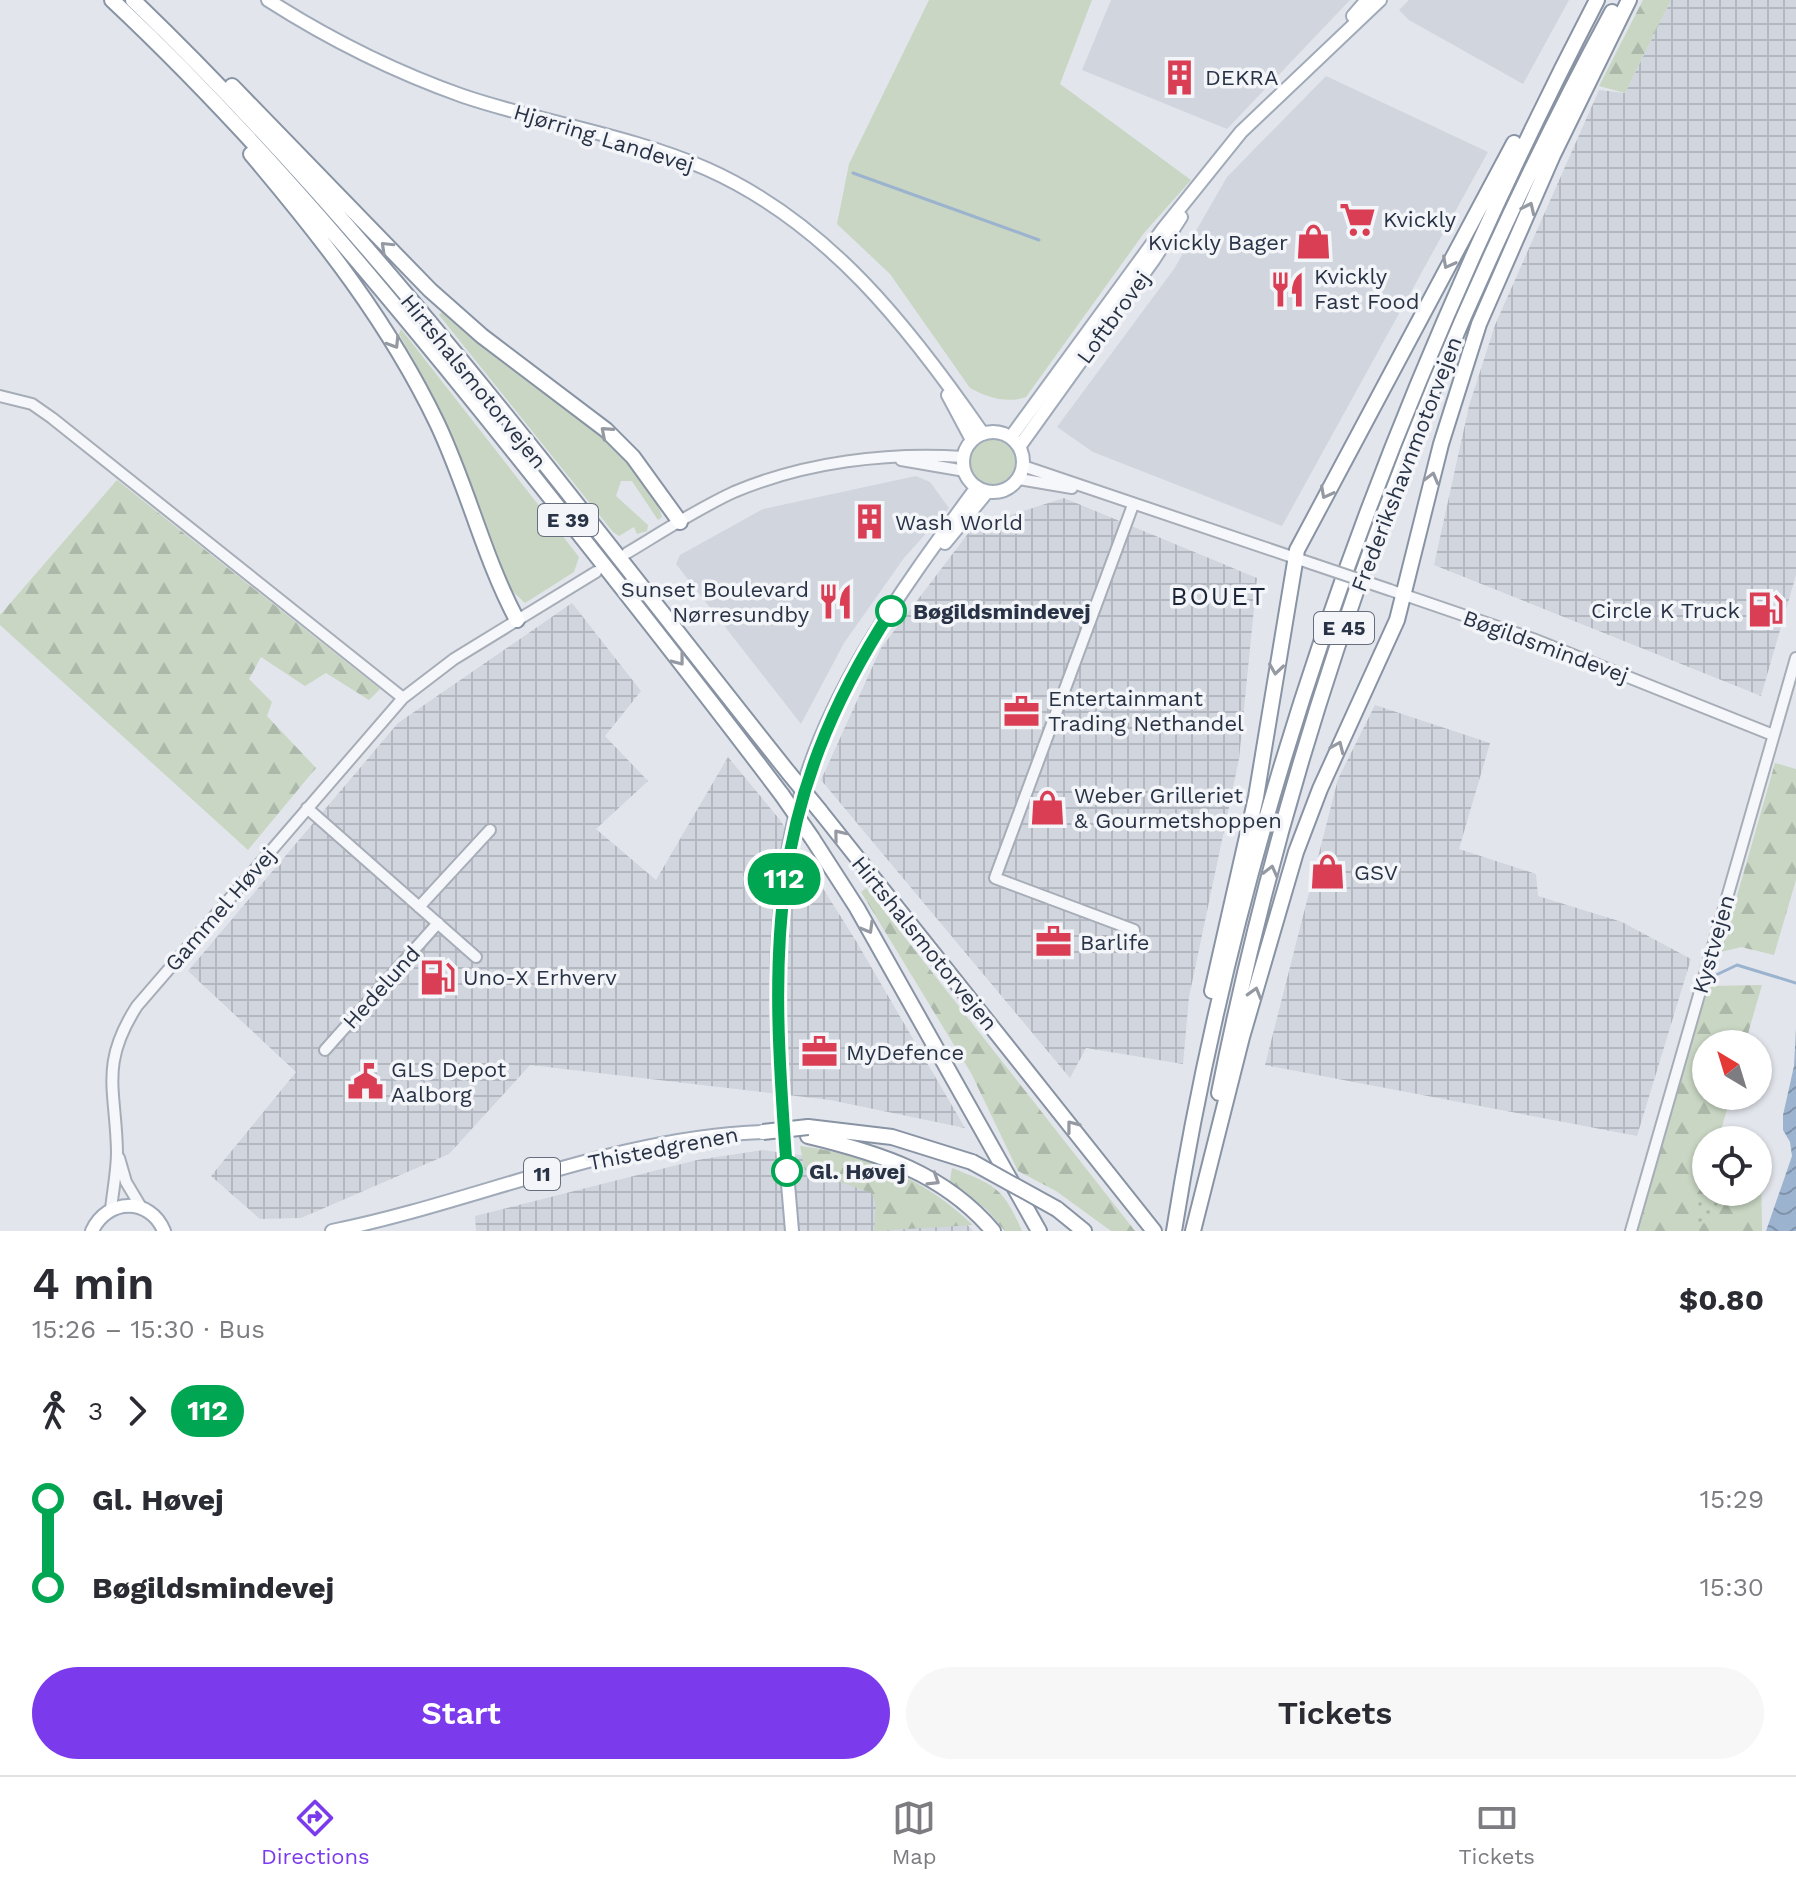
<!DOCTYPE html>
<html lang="en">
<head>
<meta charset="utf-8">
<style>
	:root { --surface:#fff; --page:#f7f7f7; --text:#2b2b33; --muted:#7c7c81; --line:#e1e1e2; --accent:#7c3aed }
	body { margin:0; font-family:"Work Sans",sans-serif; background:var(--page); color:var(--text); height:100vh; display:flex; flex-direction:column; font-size:30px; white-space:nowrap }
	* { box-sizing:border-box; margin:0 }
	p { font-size:26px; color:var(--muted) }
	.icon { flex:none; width:44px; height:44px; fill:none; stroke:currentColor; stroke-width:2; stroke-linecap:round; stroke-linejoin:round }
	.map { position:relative; height:1231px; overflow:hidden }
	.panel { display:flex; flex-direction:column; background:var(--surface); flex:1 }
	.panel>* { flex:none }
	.badge { padding:0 16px; border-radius:26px; font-size:28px; line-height:52px }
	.needle { width:52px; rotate:322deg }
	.tools { position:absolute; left:1692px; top:1030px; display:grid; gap:16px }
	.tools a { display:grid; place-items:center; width:80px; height:80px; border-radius:50%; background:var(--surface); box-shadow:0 2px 6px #0004; font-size:40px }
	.map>.badge { position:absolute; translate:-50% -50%; box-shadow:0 0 0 4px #fff }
	.legs { display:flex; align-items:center; gap:12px; height:88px; padding:0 32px; font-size:26px }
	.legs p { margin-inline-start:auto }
	.head { display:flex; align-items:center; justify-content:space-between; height:136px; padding:0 32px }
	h1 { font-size:44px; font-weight:600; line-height:60px }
	.primary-button { display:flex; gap:16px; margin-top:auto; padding:16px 32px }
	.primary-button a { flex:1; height:92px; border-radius:48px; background:var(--accent); color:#fff; font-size:32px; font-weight:600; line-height:92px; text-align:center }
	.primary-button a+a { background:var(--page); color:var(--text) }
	ul { padding:0 32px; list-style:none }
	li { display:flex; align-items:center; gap:28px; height:88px; font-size:30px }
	li i { display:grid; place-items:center; width:12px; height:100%; margin:0 10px; background:currentColor }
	li i::after { content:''; width:20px; height:20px; margin:-10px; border:6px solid; border-radius:50%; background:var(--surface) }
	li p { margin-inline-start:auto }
	li:first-child i { background:linear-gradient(#0000 50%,currentColor 0) }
	li:last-child i { background:linear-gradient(currentColor 50%,#0000 0) }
	.menu { display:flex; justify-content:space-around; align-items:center; height:112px; border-top:2px solid var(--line); background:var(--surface); font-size:22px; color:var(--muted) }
	.menu a { display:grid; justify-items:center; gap:4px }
	.menu .on { color:var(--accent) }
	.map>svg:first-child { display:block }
	.built { fill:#d0d5de }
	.industrial { fill:url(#industrial-grid) }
	.grass { fill:#c8d6c3 }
	.forest { fill:url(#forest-firs) }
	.park { fill:url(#park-dots) }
	.water { fill:url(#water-waves) }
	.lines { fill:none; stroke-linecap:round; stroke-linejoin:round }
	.stream { stroke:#9bb3ce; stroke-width:3 }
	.minor-casing { stroke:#a7adb7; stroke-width:14 }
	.major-casing { stroke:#a1aab9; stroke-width:16 }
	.highway-casing { stroke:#8893a4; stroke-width:18 }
	.minor { stroke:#f6f7fa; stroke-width:10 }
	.major { stroke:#fff; stroke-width:12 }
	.highway { stroke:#fff; stroke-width:14 }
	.minor-bridge-casing { stroke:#a7adb7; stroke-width:14; stroke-linecap:butt }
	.highway-bridge-casing { stroke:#8893a4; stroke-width:18; stroke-linecap:butt }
	.minor-bridge { stroke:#f6f7fa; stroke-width:10 }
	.highway-bridge { stroke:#fff; stroke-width:14 }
	.oneway { stroke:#9499a2 }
	.line-1-casing { stroke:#fff; stroke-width:18 }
	.line-1 { stroke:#00a651; stroke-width:12 }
	.stop-1-dot { fill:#fff; stroke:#00a651; stroke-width:4 }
	.labels { text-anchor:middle; stroke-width:7; stroke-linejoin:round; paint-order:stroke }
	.shield { fill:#f3f5f9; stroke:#666d7c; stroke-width:2 }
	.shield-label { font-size:20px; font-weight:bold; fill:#293346 }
	.poi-label { font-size:22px; fill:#293346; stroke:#f3f5f9; text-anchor:start }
	.street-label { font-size:22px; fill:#293346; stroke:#f3f5f9 }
	.stop-label { font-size:22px; font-weight:bold; fill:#293346; stroke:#f3f5f9; text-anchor:start }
	.quarter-label { font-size:26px; letter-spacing:2px; fill:#1b2437; stroke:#f3f5f9 }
</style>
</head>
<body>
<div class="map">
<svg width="1796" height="1231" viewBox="0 0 1796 1231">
	<defs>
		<pattern id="industrial-grid" width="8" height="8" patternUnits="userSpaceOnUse" patternTransform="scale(2)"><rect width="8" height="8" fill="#d0d5de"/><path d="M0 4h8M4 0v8" fill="none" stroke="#b3b7c0"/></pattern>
		<pattern id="forest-firs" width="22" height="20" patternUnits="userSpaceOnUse" patternTransform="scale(2)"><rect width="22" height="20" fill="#c8d6c3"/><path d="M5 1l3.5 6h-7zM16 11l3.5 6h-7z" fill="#acb8a9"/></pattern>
		<pattern id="park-dots" width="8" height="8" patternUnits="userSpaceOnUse" patternTransform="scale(2)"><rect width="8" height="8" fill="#c8d6c3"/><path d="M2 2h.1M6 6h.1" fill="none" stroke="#acb8a9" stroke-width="1.8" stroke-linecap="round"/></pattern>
		<pattern id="water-waves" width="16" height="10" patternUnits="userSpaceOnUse" patternTransform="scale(2)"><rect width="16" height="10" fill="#9bb3ce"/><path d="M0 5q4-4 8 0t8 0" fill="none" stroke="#7e92a9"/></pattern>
	</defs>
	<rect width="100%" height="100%" fill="#e2e6ec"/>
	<path class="built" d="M1111,0h239l-123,129 -145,-59z
		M1409,0h160l-46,84 -114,-64 -10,-10z
		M1326,76l162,76 -206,374 -189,-74 -36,-25 117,-158 53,-92z
		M916,476l14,6 19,26 -45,50 -60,85 -43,81 -125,-160 4,-9 83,-46z"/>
	<path class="industrial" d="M1671,0h125v575l-35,121 -327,-131 35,-159 26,-81 104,-235 26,3z
		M1064,498l193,80 -18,181 -50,238 -6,67 -97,-16 -16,30 -249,-298 60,-132 92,-121z
		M572,603l69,88 -36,45 43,45 -52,48 60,51 72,-123 52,63 76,121 109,187 -135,-28 -300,-35 -81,89 -148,64 -41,1 -49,-43 85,-104 -108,-101 210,-248z
		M1375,705l115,38 -31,106 77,25 2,22 84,26 69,37 -54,177 -372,-71 73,-286z
		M763,1150l58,8 142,62 10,11h-497l-1,-15 222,-56z"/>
	<path class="grass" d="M929,0h163l-32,84 131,96 -47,53 -118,164c-19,7 -40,0 -56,-9l-80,-114 -53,-50 12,-60z
		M442,312c55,43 203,141 220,205l-4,3 -26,-39h-11l-5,15 32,29 -1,6 -10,3 -3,-7 -15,9 -6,-4 -174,-217z
		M401,329l178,228 -5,15 -49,31 -17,-16c-32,-87 -61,-173 -109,-253z
		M969 461a24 24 0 1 1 48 0a24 24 0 1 1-48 0Z"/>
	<path class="forest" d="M1643,0h28l-46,93 -26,-7z
		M117,480l263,209 -11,11 -43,-27 -21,13 -44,-29 -12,22 23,23 -5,14 49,52 -68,82 -248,-225v-10z
		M1775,763l21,6v111l-22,75 -33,-8 -20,5z
		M866,888l269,343h-24l-55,-40 -38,-20 -47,-98 -110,-181z
		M1762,985l-17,59h-39v52h25l-13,44h-12v52h52l3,-31 1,70h-126l71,-245z
		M800,1146c69,9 123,32 173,79l-99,6 2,-26 -4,-12 -67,-23z
		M952,1168c43,17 51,19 70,63h-17l-18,-21 -37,-29z"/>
	<path class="park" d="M1699,1198l19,4 -5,23 -20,-4z"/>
	<path class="water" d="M1796,1028v203h-30l26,-75 -2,-14 -7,-12v-15l11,-49z"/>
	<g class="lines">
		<path class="stream" d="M853,173l186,67
			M1716,975l21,-10 59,18"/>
		<defs>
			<path id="minor" d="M0,396l32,8 20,14 351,280
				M901,460l64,11
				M1023,466l290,98
				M1019,479l53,9
				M1133,505l-138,373 139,52
				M627,553c35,-21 70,-44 107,-61 71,-30 153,-40 230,-35
				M1390,590l143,49 240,96
				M307,808l169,149
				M419,907l71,-77
				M325,1050l113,-127
				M119,1158l7,24 15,25
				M111,1209c2,-19 6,-38 6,-57 -1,-62 -18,-87 20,-146l266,-308 51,-39 142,-87
				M1631,1231l165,-573"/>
			<path id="major" d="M268,0c61,39 127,72 195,96 80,27 166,39 244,73 121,54 202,158 276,265
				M1353,16l14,-16
				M948,395l24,45
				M963 462a30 30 0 1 1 60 0a30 30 0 1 1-60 0Z
				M1011,437l152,-208 78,-97 139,-132
				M1019,447l135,-188 27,-42
				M945,543l42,-51
				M92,1231c15,-33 58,-34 72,0
				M332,1231c144,-29 283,-94 431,-99
				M792,1231c-11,-135 -28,-271 1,-405 26,-126 109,-237 184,-339"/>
			<path id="highway" d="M112,0c146,137 273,291 398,447 92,115 183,230 272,348
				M133,0c243,233 445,509 655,772
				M232,86l198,204 52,46 124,94 27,27 47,65
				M251,154c71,84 138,169 186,269 31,65 46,133 80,197
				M820,811l334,420
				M812,838l45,70 182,323
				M1212,991l44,-194 41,-247 217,-407
				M1219,1093c75,-378 211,-743 393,-1081
				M808,1127l84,10 80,25
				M808,1136c71,17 136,37 185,95
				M1057,1209l27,22
				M1174,1231c69,-432 222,-844 423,-1231
				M1193,1231l49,-194 54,-185 24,-63 77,-169 44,-176 38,-120 74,-169 76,-155"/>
		</defs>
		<use href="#minor" class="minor-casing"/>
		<use href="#major" class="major-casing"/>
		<use href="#highway" class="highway-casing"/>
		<use href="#minor" class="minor"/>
		<use href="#major" class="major"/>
		<use href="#highway" class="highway"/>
		<defs>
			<path id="minor-bridge" d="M1313,564l77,26"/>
			<path id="highway-bridge" d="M788,772l32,39
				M782,795l30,43
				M763,1132l45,-5
				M972,1162l85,47"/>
		</defs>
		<use href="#minor-bridge" class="minor-bridge-casing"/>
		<use href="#highway-bridge" class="highway-bridge-casing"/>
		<use href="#minor-bridge" class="minor-bridge"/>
		<use href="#highway-bridge" class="highway-bridge"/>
	</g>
	<defs><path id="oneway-chevron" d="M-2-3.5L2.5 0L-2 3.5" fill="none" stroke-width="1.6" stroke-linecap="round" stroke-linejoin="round" transform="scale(2)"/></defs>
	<g class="oneway">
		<use href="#oneway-chevron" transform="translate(1529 208) rotate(-65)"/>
		<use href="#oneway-chevron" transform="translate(386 247) rotate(-136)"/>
		<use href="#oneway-chevron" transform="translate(1448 263) rotate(118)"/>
		<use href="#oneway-chevron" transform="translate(394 343) rotate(58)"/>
		<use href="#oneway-chevron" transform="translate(606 432) rotate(-139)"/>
		<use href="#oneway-chevron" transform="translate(1432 478) rotate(-75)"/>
		<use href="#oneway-chevron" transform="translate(1326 493) rotate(118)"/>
		<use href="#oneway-chevron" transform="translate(679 660) rotate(52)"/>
		<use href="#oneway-chevron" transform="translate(1276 669) rotate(98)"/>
		<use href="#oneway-chevron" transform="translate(1338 747) rotate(-66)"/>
		<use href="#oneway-chevron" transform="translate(839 835) rotate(-129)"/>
		<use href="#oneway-chevron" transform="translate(1271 871) rotate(-76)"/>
		<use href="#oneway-chevron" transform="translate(868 928) rotate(60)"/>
		<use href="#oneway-chevron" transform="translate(1255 993) rotate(-74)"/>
		<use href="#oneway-chevron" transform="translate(1072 1126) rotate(-128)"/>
		<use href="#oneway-chevron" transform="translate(934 1180) rotate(32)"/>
	</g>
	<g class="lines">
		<defs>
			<path id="line-1" d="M787,1171c-17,-222 -22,-366 104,-560"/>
		</defs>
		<use href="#line-1" class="line-1-casing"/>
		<use href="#line-1" class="line-1"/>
	</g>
	<defs>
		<symbol id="building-bare" viewBox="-9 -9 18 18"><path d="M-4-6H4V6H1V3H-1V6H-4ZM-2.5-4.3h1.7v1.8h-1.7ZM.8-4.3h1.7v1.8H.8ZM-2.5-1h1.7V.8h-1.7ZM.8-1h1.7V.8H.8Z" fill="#da3e54" stroke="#f3f5f9" stroke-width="2.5" paint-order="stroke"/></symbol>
		<symbol id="supermarket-bare" viewBox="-9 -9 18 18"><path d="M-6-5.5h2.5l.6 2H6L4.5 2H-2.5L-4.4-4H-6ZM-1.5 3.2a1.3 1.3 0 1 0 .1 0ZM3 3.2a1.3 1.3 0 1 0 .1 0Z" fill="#da3e54" stroke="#f3f5f9" stroke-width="2.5" paint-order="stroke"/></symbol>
		<symbol id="shop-bare" viewBox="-9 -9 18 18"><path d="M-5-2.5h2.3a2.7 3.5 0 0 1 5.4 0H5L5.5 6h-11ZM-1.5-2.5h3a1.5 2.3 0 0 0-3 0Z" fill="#da3e54" stroke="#f3f5f9" stroke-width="2.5" paint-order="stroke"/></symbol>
		<symbol id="restaurant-bare" viewBox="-9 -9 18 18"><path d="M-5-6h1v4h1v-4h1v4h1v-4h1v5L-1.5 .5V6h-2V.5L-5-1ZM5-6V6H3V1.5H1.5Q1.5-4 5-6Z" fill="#da3e54" stroke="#f3f5f9" stroke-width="2.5" paint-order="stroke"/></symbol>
		<symbol id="fuel-bare" viewBox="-9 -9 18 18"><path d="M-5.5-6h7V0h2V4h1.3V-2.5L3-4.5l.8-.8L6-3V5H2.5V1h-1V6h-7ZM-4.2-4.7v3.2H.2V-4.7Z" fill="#da3e54" stroke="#f3f5f9" stroke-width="2.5" paint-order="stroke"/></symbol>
		<symbol id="office-bare" viewBox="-9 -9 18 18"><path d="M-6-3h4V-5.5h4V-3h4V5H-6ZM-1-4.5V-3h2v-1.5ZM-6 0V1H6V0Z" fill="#da3e54" stroke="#f3f5f9" stroke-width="2.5" paint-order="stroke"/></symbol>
		<symbol id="civic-bare" viewBox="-9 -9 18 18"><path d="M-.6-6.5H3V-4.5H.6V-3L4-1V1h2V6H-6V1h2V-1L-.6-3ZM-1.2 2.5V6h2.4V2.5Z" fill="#da3e54" stroke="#f3f5f9" stroke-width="2.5" paint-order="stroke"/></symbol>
	</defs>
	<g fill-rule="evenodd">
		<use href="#building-bare" x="1154" y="52" width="51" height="51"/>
		<use href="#supermarket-bare" x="1332" y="194" width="51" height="51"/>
		<use href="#shop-bare" x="1288" y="216" width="51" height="51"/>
		<use href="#restaurant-bare" x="1262" y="264" width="51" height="51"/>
		<use href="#building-bare" x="844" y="496" width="51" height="51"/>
		<use href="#restaurant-bare" x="810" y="576" width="51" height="51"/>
		<use href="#fuel-bare" x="1740" y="584" width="51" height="51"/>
		<use href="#office-bare" x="996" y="686" width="51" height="51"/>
		<use href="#shop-bare" x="1022" y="782" width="51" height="51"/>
		<use href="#shop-bare" x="1302" y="846" width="51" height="51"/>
		<use href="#office-bare" x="1028" y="916" width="51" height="51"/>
		<use href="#fuel-bare" x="412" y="952" width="51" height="51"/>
		<use href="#office-bare" x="794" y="1026" width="51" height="51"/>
		<use href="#civic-bare" x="340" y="1056" width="51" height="51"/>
	</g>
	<g class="stop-1-dot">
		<circle cx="891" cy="611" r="14"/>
		<circle cx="787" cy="1171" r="14"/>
	</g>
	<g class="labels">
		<g class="shield">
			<rect x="538" y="504" width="60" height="32" rx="6"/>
			<rect x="1314" y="612" width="60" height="32" rx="6"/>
			<rect x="524" y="1158" width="36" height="32" rx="6"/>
		</g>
		<g class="shield-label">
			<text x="568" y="527">E 39</text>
			<text x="1344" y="635">E 45</text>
			<text x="542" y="1181">11</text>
		</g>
		<g class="poi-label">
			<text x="1205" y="85">DEKRA</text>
			<text x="1383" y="227">Kvickly</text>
			<text x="1288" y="250" text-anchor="end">Kvickly Bager</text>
			<text x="1314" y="284">Kvickly<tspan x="1314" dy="25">Fast Food</tspan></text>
			<text x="895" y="530">Wash World</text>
			<text x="809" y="597" text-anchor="end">Sunset Boulevard<tspan x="809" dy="25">Nørresundby</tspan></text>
			<text x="1740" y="618" text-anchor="end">Circle K Truck</text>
			<text x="1048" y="706">Entertainmant<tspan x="1048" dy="25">Trading Nethandel</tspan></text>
			<text x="1074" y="803">Weber Grilleriet<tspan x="1074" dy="25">&amp; Gourmetshoppen</tspan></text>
			<text x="1354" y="880">GSV</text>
			<text x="1080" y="950">Barlife</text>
			<text x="463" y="985">Uno-X Erhverv</text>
			<text x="846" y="1060">MyDefence</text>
			<text x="391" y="1077">GLS Depot<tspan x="391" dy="25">Aalborg</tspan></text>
		</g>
		<g class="street-label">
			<text transform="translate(604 138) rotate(17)" y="8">Hjørring Landevej</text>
			<text transform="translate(1113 317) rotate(-54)" y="8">Loftbrovej</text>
			<text transform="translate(474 381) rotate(51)" y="8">Hirtshalsmotorvejen</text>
			<text transform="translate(1406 464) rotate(-69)" y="8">Frederikshavnmotorvejen</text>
			<text transform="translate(1546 646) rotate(20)" y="8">Bøgildsmindevej</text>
			<text transform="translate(220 909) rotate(-49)" y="8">Gammel Høvej</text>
			<text transform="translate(925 943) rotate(51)" y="8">Hirtshalsmotorvejen</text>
			<text transform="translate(1713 944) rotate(-74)" y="8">Kystvejen</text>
			<text transform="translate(381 987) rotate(-48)" y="8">Hedelund</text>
			<text transform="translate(663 1148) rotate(-11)" y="8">Thistedgrenen</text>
		</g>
		<g class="stop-label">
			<text x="913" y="619">Bøgildsmindevej</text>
			<text x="809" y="1179">Gl. Høvej</text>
		</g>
		<g class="quarter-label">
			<text x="1219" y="605">BOUET</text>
		</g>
	</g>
</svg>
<div class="tools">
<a><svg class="needle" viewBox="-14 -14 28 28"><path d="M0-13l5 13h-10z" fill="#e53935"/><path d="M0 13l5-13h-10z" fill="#7c7c81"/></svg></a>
<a><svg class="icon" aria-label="locate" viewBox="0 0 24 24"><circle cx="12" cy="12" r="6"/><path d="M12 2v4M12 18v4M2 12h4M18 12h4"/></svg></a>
</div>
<b class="badge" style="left:784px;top:879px;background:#00a651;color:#fff">112</b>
</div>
<section class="panel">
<div class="head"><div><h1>4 min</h1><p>15:26 – 15:30 · Bus</p></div><b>$0.80</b></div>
<div class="legs"><svg class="icon" aria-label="walk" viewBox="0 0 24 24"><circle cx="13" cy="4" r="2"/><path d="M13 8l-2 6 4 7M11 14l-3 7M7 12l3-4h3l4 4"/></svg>3<svg class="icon" aria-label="forward" viewBox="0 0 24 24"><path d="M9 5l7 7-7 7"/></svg><b class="badge" style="background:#00a651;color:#fff">112</b></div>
<ul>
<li><i style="color:#00a651"></i><b>Gl. Høvej</b><p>15:29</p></li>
<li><i style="color:#00a651"></i><b>Bøgildsmindevej</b><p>15:30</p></li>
</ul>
<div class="primary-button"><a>Start</a><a>Tickets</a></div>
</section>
<nav class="menu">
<a class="on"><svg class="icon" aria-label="directions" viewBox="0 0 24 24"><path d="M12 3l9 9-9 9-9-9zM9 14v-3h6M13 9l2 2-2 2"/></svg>Directions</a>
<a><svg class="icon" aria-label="map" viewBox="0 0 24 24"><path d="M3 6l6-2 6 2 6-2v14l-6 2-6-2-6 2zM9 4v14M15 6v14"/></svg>Map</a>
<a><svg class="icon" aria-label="tickets" viewBox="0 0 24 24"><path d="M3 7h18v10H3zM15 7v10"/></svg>Tickets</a>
</nav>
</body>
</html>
